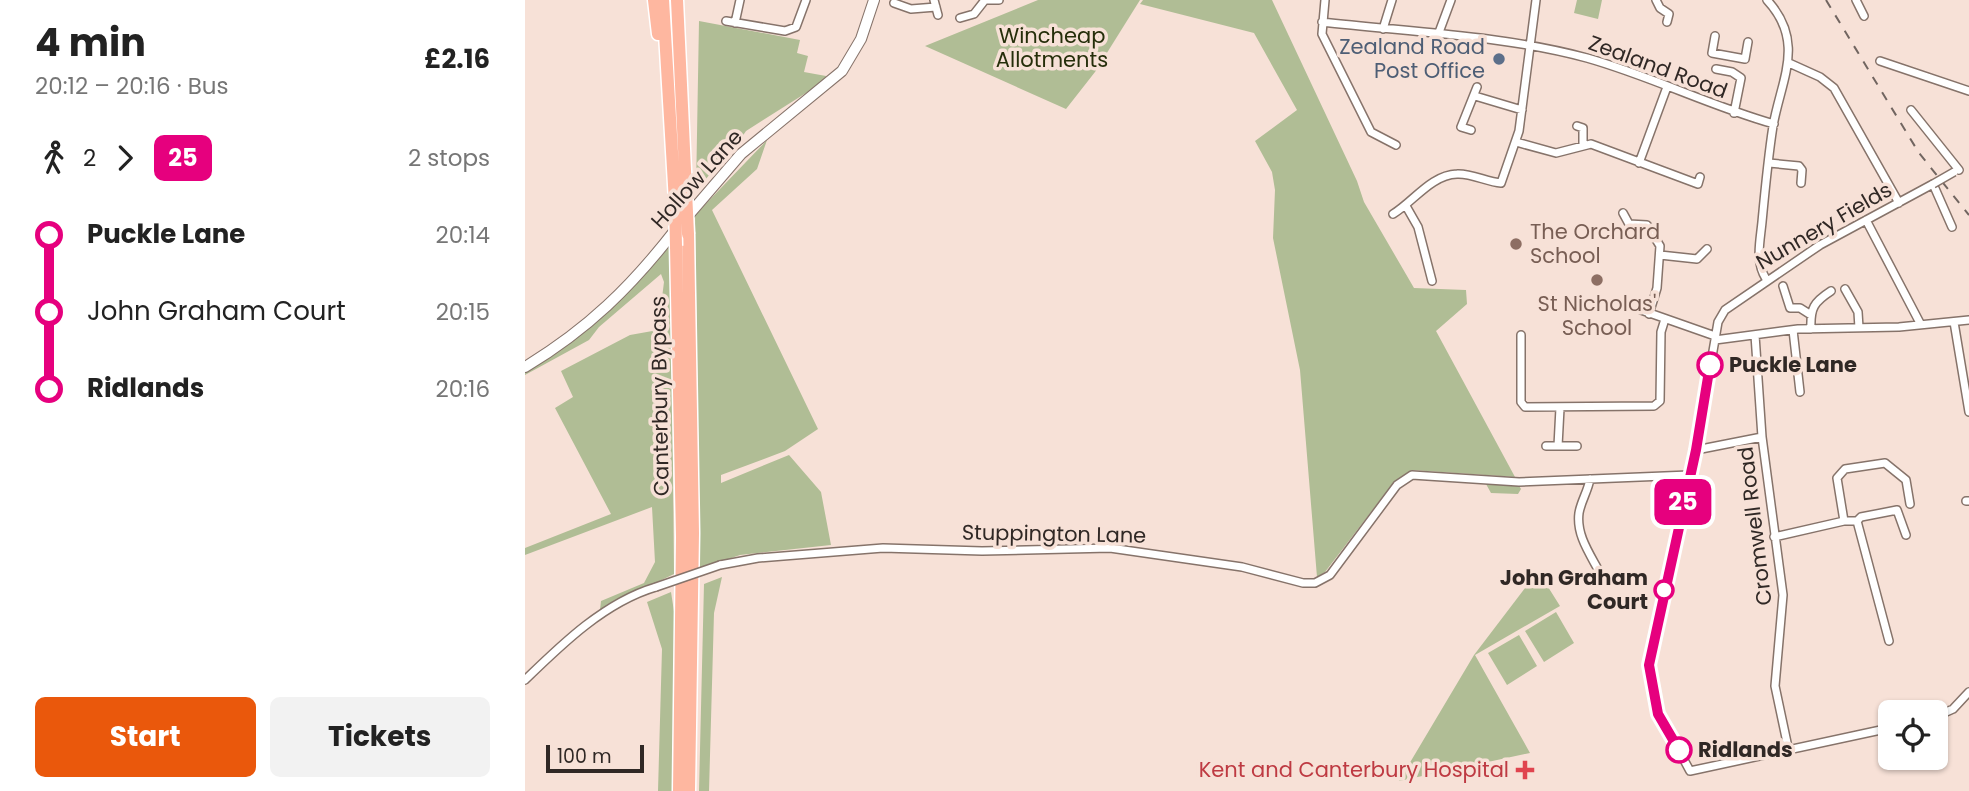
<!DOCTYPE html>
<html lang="en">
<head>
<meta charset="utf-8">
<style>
	:root { --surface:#fff; --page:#f2f2f2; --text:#222; --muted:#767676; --accent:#ea580c }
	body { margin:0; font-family:Poppins,sans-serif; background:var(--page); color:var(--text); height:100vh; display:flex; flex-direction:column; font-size:26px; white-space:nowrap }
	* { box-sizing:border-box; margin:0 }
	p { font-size:23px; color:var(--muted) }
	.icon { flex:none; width:38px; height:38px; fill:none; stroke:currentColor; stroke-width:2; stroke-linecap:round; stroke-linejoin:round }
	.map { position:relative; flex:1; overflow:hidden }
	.details { display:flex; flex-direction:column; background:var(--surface); width:525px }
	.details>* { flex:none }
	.badge { padding:0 14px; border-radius:10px; font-size:24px; line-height:46px }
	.controls { position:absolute; left:1353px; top:700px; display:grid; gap:14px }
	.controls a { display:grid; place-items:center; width:70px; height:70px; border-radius:10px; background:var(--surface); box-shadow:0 2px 5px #0004; font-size:35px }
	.scale { position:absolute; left:21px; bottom:18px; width:98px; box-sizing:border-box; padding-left:7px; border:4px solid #302825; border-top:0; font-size:19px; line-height:24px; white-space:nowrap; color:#302825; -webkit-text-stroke:5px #f7e1d7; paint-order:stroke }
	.map>.badge { position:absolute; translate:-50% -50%; box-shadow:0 0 0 4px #fff }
	.legs { display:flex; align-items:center; gap:10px; height:77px; padding:0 35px; font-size:23px }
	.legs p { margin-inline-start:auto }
	.headline { display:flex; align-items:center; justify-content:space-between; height:119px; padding:0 35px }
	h1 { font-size:38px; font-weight:700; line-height:52px }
	.cta { display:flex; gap:14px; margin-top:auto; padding:14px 35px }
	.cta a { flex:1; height:80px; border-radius:10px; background:var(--accent); color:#fff; font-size:28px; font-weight:700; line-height:80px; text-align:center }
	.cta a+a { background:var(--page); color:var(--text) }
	ul { padding:0 35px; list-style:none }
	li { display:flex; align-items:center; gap:24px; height:77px; font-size:26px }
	li i { display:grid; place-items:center; width:10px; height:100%; margin:0 9px; background:currentColor }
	li i::after { content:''; width:18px; height:18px; margin:-9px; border:5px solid; border-radius:50%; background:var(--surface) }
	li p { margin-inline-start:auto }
	li:first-child i { background:linear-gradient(#0000 50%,currentColor 0) }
	li:last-child i { background:linear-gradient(currentColor 50%,#0000 0) }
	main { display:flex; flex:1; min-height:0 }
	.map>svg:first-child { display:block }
	.green { fill:#b0bd95 }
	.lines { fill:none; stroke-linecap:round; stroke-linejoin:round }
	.minor-casing { stroke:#86736a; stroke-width:10 }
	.tertiary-casing { stroke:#86736a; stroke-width:12 }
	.trunk-casing { stroke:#fff; stroke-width:15 }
	.minor { stroke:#fff; stroke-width:7 }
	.tertiary { stroke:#fff; stroke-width:10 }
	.trunk { stroke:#feb7a0; stroke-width:12 }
	.rail { stroke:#716560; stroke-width:2; stroke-dasharray:9 9; stroke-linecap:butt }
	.minor-bridge-casing { stroke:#86736a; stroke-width:10; stroke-linecap:butt }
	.trunk-bridge-casing { stroke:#fff; stroke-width:15; stroke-linecap:butt }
	.minor-bridge { stroke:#fff; stroke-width:7 }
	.trunk-bridge { stroke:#feb7a0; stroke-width:12 }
	.line-1-casing { stroke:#fff; stroke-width:16 }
	.line-1 { stroke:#e6007e; stroke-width:10 }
	.service-dot { fill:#5c6f8a; stroke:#f7e1d7; stroke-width:2.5 }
	.education-dot { fill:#8d6e63; stroke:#f7e1d7; stroke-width:2.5 }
	.stop-1-dot { fill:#fff; stroke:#e6007e; stroke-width:3.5 }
	.health-dot { fill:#e0444e; stroke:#f7e1d7; stroke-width:2.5 }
	.labels { text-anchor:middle; stroke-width:7; stroke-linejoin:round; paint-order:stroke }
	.park-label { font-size:21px; fill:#252e0a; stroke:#f7e1d7 }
	.service-label { font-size:21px; fill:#4e5e75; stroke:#f7e1d7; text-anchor:end }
	.street-label { font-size:21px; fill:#302825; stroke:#f7e1d7 }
	.education-label { font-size:21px; fill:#785e54; stroke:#f7e1d7; text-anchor:start }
	.stop-label { font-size:21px; font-weight:bold; fill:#302825; stroke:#f7e1d7; text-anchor:start }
	.health-label { font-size:21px; fill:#be3a42; stroke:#f7e1d7; text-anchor:end }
</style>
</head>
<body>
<main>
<section class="details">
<div class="headline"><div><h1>4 min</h1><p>20:12 – 20:16 · Bus</p></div><b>£2.16</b></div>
<div class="legs"><svg class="icon" aria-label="walk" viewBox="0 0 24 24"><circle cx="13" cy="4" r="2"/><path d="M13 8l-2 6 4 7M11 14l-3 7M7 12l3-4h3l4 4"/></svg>2<svg class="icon" aria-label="forward" viewBox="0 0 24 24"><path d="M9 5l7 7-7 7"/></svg><b class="badge" style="background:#e6007e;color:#fff">25</b><p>2 stops</p></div>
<ul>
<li><i style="color:#e6007e"></i><b>Puckle Lane</b><p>20:14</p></li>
<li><i style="color:#e6007e"></i><span>John Graham Court</span><p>20:15</p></li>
<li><i style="color:#e6007e"></i><b>Ridlands</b><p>20:16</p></li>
</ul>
<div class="cta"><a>Start</a><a>Tickets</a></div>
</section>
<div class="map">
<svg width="1444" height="791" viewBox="0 0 1444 791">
	<rect width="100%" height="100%" fill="#f7e1d7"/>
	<path class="green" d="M513,0h102l-45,72 -29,37 -141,-63z
		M618,0h129l85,181 7,21 50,86 52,2 1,14 -31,27 79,146 -103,-7 -18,12 -69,90 -8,5 -17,-207 -27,-132 2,-48 -3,-18 -17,-31 42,-31 -43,-77 -114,-29z
		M1052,0h25l-4,19 -24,-6z
		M174,21l101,19 -3,13 11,3 -4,16 22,4 -1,5 -79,50 -21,31 -10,6 -19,23z
		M242,140l-10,29 -45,41 106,219 -33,22 -64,24v8l68,-28 32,37 10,53 -91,10 -40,14 -5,-354z
		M146,238l3,336 -74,36 1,-9 43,-18 11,-21 -3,-55 -127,48v-7l86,-34 -56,-106 18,-11 -12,-26 69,-36 28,-5 6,-48 -3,-8 -62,53 -10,13 -64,35v-6l57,-37z
		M961,484h32l3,5 -3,5 -27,-1z
		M1013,571l22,35 -85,49 55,98 -131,28 75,-126z
		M197,577l-8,36 -5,178h-10l5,-207z
		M146,592l4,26 -2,173h-15l4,-142 -15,-47z
		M1031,612l18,31 -30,19 -19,-31z
		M994,635l18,31 -30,19 -19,-32z"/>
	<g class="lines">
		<defs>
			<path id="minor" d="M409,0l4,15
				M461,0h13
				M800,0l-3,34 49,98 25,13
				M1131,0l4,8 9,6 -2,8
				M1331,0l8,16
				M369,3l17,6 25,-2
				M435,18l14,-4 11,-14
				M201,21l59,10 11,-4 10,-27
				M797,22c87,10 180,13 265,36 64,18 123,48 187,66
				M210,23l5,-23
				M858,29l9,-29
				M913,35l13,-35
				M1190,36l-3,17 33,6 3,-17
				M1355,61l89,30
				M1264,63l31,14 14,11 65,115
				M1191,69l16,3 9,6 -7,35
				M950,96l47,14
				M1386,110l48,60
				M1052,126l6,2v17
				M946,130l-10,-3 16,-40
				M991,142l40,11 35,-9 107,40 2,-7
				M1114,163l28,-76
				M1244,163l30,3 3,4 -1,13
				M881,206l12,21 14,54
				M1098,213l6,11 18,1 13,21 -3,42 -8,26
				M868,214c21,-13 38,-39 64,-40 14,-1 30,8 44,9l18,-52 17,-131
				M1341,220l54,103
				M1135,255l37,4 10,-10
				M1241,279c-11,-18 -6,-36 -4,-57 3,-32 6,-64 11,-96 8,-46 33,-84 -6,-126
				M1258,286l7,22h10l11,7
				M1320,289l13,23 1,16
				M1116,310l74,26
				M1429,322l15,90
				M1286,329c-1,-21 3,-27 20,-38
				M1268,330l7,62
				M996,335v67l4,5 129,-1 6,-5 1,-69 4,-13
				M1230,335l7,102 21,158 -8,91 14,66
				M1190,340l83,-11 101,-2 70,-7
				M1021,446h31
				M1033,446l2,-38
				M1171,450l66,-13
				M1065,479c-2,12 -9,22 -11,34 -3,22 11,41 21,60
				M1441,501h3
				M1319,521l-7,-43 8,-9 40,-6 21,17 4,24
				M1332,521l4,-4 36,-7 9,25
				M1249,537l70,-16h13l32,120
				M195,565l38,-7 125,-10 99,3 128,-3 132,19 61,16h12l15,-8 67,-90 15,-10 107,7 170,-7
				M0,680c37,-36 80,-78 131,-93
				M1410,717l18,-8 16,-17
				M1365,728l-200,43 -31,-57 -10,-49 47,-215 22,-128 7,-12 95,-65 113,-61 19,43"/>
			<path id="tertiary" d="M161,218l55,-64 101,-83 19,-32 13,-39
				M0,367c63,-38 106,-80 151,-138"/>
			<path id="trunk" d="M129,0l4,34
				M138,0l12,202
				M152,0l9,191
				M163,234l5,299 -4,258
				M151,246l6,291 -3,254"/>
		</defs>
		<use href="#minor" class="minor-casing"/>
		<use href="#tertiary" class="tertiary-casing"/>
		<use href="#trunk" class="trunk-casing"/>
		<use href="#minor" class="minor"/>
		<use href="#tertiary" class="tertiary"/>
		<use href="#trunk" class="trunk"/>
		<path class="rail" d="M1301,0l93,153 50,62"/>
		<defs>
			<path id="minor-bridge" d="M1408,184l21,-12
				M131,587l64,-22"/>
			<path id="trunk-bridge" d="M161,191l2,43
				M150,202l1,44"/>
		</defs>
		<use href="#minor-bridge" class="minor-bridge-casing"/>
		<use href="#trunk-bridge" class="trunk-bridge-casing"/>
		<use href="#minor-bridge" class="minor-bridge"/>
		<use href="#trunk-bridge" class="trunk-bridge"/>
	</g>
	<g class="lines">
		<defs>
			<path id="line-1" d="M1154,750l-21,-36 -9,-49 47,-215 14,-85"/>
		</defs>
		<use href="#line-1" class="line-1-casing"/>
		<use href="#line-1" class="line-1"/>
	</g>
	<circle class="service-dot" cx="974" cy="59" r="7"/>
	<g class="education-dot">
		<circle cx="991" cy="244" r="7"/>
		<circle cx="1072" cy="280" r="7"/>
	</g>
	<g class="stop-1-dot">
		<circle cx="1185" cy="365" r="12"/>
		<circle cx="1139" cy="590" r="9"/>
		<circle cx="1154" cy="750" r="12"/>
	</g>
	<path class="health-dot" d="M996.5 759.5h7v7h7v7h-7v7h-7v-7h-7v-7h7z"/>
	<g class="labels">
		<g class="park-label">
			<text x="527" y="43">Wincheap<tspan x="527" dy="24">Allotments</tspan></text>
		</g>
		<g class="service-label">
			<text x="960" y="54">Zealand Road<tspan x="960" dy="24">Post Office</tspan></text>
		</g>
		<g class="street-label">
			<text transform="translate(1133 67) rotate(20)" y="7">Zealand Road</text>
			<text transform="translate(172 179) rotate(-48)" y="7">Hollow Lane</text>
			<text transform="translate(1299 226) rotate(-30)" y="7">Nunnery Fields</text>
			<text transform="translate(135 396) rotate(-91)" y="7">Canterbury Bypass</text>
			<text transform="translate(1230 526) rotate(-97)" y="7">Cromwell Road</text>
			<text transform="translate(529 534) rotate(1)" y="7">Stuppington Lane</text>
		</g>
		<g class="education-label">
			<text x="1005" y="239">The Orchard<tspan x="1005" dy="24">School</tspan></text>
			<text x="1072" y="311" text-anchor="middle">St Nicholas'<tspan x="1072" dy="24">School</tspan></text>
		</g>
		<g class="stop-label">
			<text x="1204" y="372">Puckle Lane</text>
			<text x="1123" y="585" text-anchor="end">John Graham<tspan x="1123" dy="24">Court</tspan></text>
			<text x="1173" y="757">Ridlands</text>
		</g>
		<g class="health-label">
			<text x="984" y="777">Kent and Canterbury Hospital</text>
		</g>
	</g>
</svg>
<div class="controls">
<a><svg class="icon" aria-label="locate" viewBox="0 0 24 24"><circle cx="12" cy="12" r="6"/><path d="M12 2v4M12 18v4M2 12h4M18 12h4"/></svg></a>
</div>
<div class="scale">100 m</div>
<b class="badge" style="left:1158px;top:502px;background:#e6007e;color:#fff">25</b>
</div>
</main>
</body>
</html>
